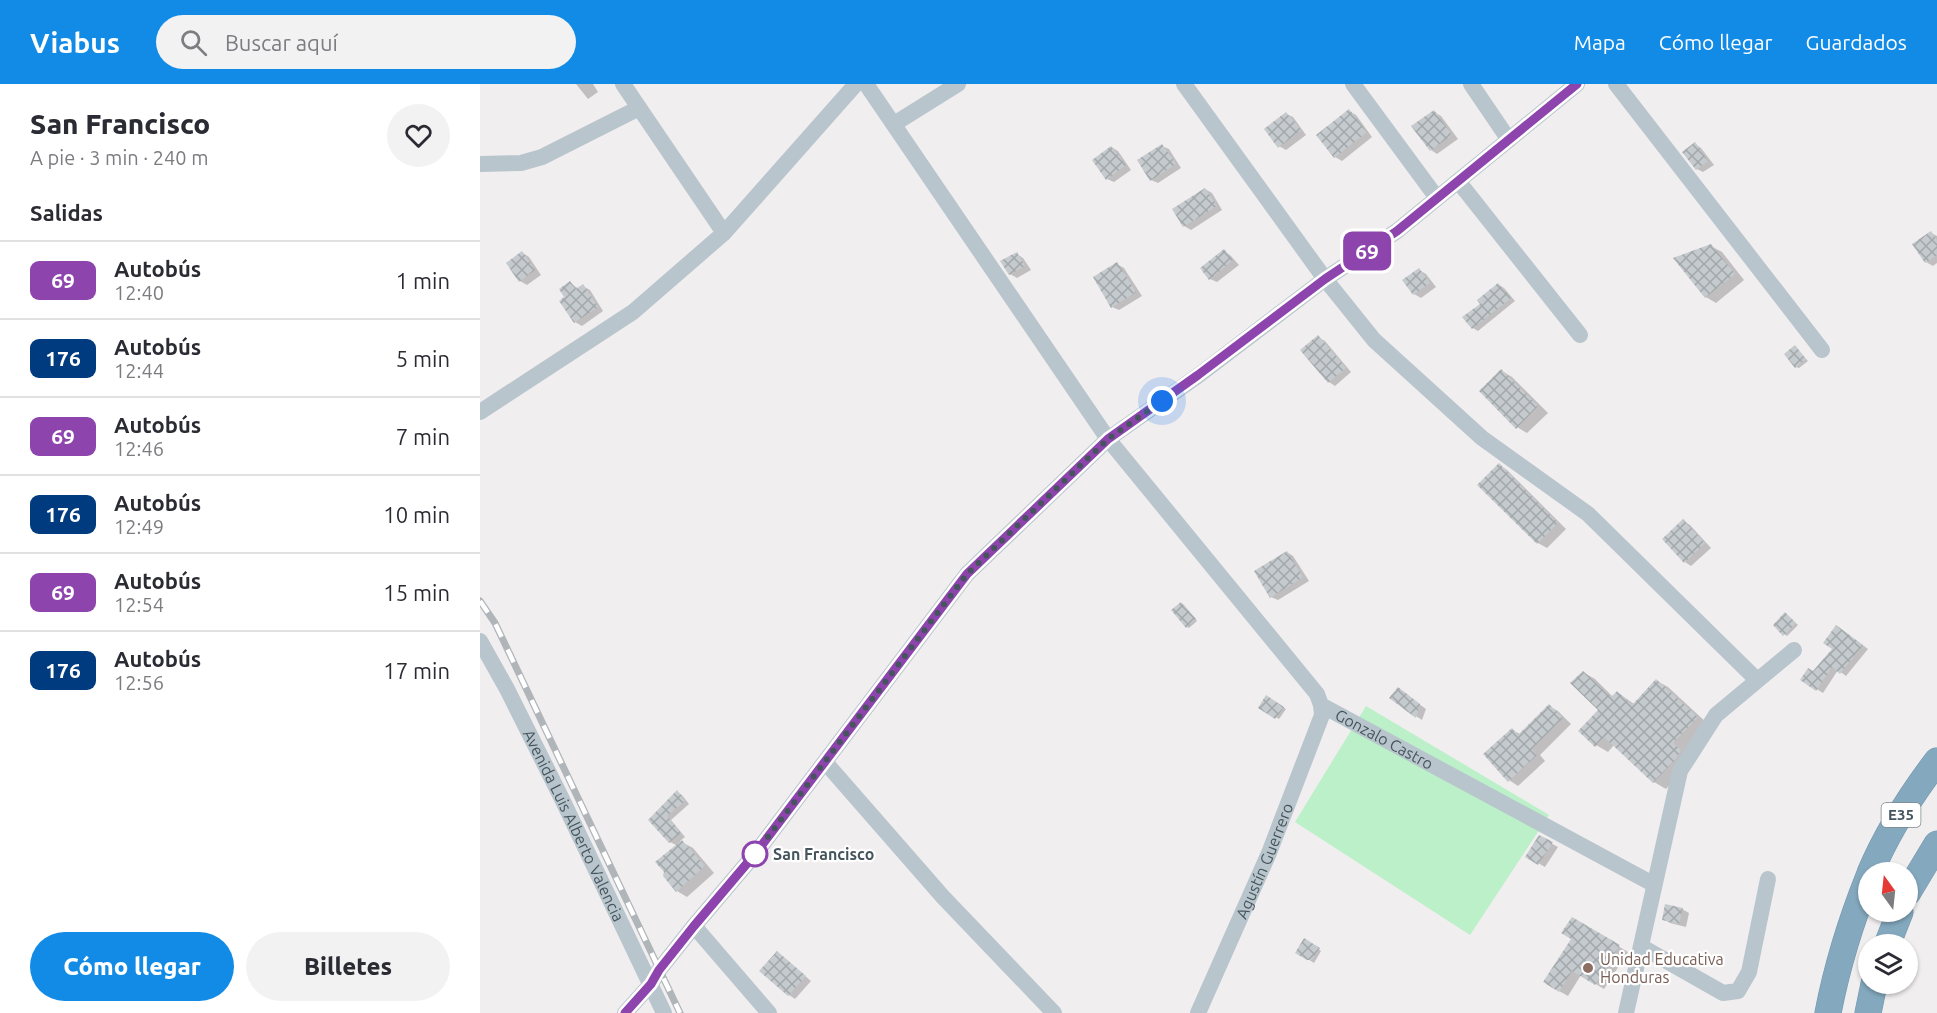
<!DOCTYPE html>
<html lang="es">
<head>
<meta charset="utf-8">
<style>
	:root { --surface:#fff; --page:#f2f2f3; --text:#2b2b33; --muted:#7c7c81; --line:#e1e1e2; --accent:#128be7 }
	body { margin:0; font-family:Ubuntu,sans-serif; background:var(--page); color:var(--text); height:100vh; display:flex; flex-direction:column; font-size:22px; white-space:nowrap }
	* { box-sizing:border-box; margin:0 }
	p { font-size:20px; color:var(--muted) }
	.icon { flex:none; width:33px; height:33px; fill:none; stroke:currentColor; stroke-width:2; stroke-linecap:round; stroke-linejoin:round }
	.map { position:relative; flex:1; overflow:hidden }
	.details { display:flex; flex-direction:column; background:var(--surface); width:480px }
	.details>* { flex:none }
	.badge { padding:0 12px; border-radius:9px; font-size:21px; line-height:39px }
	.needle { width:39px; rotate:345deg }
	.buttons { position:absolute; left:1378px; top:778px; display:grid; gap:12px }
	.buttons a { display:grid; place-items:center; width:60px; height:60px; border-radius:50%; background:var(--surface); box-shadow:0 2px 4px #0004; font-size:30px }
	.you { position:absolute; width:30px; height:30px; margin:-15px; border:4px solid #fff; border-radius:50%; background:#1a73e8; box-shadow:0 0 0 9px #1a73e833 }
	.map>.badge { position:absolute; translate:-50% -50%; box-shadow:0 0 0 3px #fff }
	h2 { padding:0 30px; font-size:22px; line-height:54px }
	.round { display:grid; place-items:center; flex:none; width:63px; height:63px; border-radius:32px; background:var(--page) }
	.overview { display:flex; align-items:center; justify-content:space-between; height:102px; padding:0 30px }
	h1 { font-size:28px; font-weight:800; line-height:45px }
	.action { display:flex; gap:12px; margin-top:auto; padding:12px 30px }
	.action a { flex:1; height:69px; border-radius:36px; background:var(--accent); color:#fff; font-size:24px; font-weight:800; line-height:69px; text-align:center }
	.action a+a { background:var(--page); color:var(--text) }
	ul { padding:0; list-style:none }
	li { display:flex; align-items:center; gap:18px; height:78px; padding:0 30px; border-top:2px solid var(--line) }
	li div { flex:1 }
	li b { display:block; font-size:22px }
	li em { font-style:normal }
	li .badge { min-width:66px; font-weight:700; text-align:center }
	header { display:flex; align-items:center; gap:36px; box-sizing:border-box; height:84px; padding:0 30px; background:var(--accent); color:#fff }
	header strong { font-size:28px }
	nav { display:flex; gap:33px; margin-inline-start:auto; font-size:21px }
	.search { width:420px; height:54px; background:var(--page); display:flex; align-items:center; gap:15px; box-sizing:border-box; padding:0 21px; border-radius:33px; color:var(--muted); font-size:22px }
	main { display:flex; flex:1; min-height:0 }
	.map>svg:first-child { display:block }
	.green { fill:#bbf0c9 }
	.shadow { fill:#0003 }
	.building { fill:url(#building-cross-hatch) }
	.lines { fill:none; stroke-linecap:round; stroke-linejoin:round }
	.highway-casing { stroke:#6f94ab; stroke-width:27 }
	.minor { stroke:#b9c5cc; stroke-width:16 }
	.highway { stroke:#84a9bf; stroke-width:26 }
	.rail-casing { stroke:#b0b5b9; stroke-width:7 }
	.rail { stroke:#fff; stroke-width:4.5; stroke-dasharray:14; stroke-linecap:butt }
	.line-casing { stroke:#fff; stroke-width:14 }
	.line { stroke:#8e44ad; stroke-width:9 }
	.walk { stroke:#46555d; stroke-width:6; stroke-dasharray:0 10.8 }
	.stop-dot { fill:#fff; stroke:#8e44ad; stroke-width:3 }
	.education-dot { fill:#8d6e63; stroke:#fff; stroke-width:2 }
	.labels { text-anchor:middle; stroke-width:4.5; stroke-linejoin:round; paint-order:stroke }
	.shield { fill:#fff; stroke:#7e888e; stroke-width:1.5 }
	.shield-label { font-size:15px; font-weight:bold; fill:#46555d }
	.street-label { font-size:16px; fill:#46555d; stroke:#fff }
	.stop-label { font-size:16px; font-weight:bold; fill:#46555d; stroke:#fff; text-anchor:start }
	.education-label { font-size:16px; fill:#785e54; stroke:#fff; text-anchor:start }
</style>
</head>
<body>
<header>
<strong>Viabus</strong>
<div class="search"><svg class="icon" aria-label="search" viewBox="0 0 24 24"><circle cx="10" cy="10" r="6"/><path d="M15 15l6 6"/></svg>Buscar aquí</div>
<nav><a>Mapa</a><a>Cómo llegar</a><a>Guardados</a></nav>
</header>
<main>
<section class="details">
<div class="overview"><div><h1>San Francisco</h1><p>A pie · 3 min · 240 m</p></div><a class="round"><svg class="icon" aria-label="heart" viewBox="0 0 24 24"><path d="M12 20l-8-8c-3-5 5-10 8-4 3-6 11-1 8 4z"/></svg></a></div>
<h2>Salidas</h2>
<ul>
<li><span class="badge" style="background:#8e44ad;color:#fff">69</span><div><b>Autobús</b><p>12:40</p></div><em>1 min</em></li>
<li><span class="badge" style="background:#003b80;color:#fff">176</span><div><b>Autobús</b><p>12:44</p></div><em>5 min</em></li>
<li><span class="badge" style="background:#8e44ad;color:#fff">69</span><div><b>Autobús</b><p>12:46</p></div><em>7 min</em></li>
<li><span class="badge" style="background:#003b80;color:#fff">176</span><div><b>Autobús</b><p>12:49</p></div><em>10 min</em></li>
<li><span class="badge" style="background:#8e44ad;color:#fff">69</span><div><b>Autobús</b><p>12:54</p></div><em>15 min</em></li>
<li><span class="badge" style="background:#003b80;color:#fff">176</span><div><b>Autobús</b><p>12:56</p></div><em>17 min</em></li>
</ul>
<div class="action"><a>Cómo llegar</a><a>Billetes</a></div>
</section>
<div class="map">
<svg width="1457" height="929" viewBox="0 0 1457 929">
	<defs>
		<pattern id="building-cross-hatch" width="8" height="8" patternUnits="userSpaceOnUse" patternTransform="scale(1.5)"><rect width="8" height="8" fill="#c5cace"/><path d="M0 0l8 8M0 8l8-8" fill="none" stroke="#a2a7aa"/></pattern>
	</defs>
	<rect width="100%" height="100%" fill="#f1eeef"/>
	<path class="green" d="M886,622l183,109 -79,120 -175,-113z"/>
	<path class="shadow" d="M96,0h17l5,8 -10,7z
		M869,27l7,4 16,22 -30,24 -7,-4z
		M954,28l7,4 17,23 -21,15 -6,-4z
		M806,30l7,3 13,18 -20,15 -7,-4z
		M1215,60l6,4 13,17 -11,7 -6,-3z
		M682,62l7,3 12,19 -23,15 -7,-3z
		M631,63l7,4 13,19 -17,12 -7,-3z
		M725,105l7,4 10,17 -31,20 -7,-4z
		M1451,149l6,3v27l-4,3 -7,-4z
		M1231,162l11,6 22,28 -28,23 -10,-6z
		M744,167l6,4 9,10 -22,17 -7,-3z
		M43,169l6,4 12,18 -14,10 -7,-4z
		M537,170l6,4 8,12 -14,8 -7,-4 -8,-12z
		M637,180l7,4 18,28 -23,14 -7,-3z
		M939,186l7,4 10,13 -15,11 -7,-4 -10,-13z
		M90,199l9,6 4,-3 7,4 13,21 -21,15 -7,-4 -9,-25z
		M1019,201l5,3 11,13 -37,30 -5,-3 9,-24z
		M838,253l7,4 26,31 -16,14 -6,-4z
		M1315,263l13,14 -9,7 -3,-1z
		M1022,287l10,6 36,36 -21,20 -10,-6z
		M1019,381l8,5 59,59 -19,19 -9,-5z
		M1203,437l7,4 21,23 -20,18 -6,-4z
		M807,468l6,4 16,25 -31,19 -7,-3z
		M704,521l13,16 -8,7 -2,-1z
		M1308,532l10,9 -11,11 -3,-2z
		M1362,546l26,19 -22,27 -8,-6 -15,23 -21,-13 12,-7 20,-24z
		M1103,588l12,7 18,18 4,-5 17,12 23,-23 11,6 40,37 -21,42 -21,23 -12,-7 -40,-37 -6,7 -12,-7 5,-35z
		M924,609l22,16 -4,11 -6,-4z
		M787,613l19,12 -7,10 -19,-12z
		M1069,622l9,5 13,13 -31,31 5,6 -27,25 -9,-6 3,-50 8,4z
		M197,708l5,3 7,9 -18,16 14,17 -5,4 13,7 21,25 -27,24 -10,-6 1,-45 -8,-4 -20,-22z
		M1060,753l18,10 -13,20 -18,-10z
		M1202,825l7,4 -3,14 -16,-4 -7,-4z
		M1093,835l55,33 -24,37 -23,-14 -13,21 -9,-5 14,-52z
		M824,856l17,11 -7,12 -17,-11z
		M297,868l34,29 -16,18 -6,-4z"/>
	<path class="building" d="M869,25l18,23 -33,26 -18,-23z
		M954,26l18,25 -22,16 -19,-25z
		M806,28l15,18 -23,18 -14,-19z
		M1215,58l13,19 -12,9 -14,-18z
		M682,60l14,20 -26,17 -13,-21z
		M631,62l15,19 -20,15 -14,-20z
		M725,104l12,18 -34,21 -11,-18z
		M1451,147l6,9v15l-12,8 -13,-19z
		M1231,160l24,30 -30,24 -32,-40z
		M744,165l9,11 -24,20 -9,-12z
		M42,167l13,19 -16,12 -13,-19z
		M537,168l8,14 -16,9 -9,-14z
		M637,178l19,30 -25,16 -18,-31z
		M939,184l11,15 -17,12 -11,-15z
		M90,197l6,8 7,-5 15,23 -24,16 -15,-22 5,-4 -5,-8z
		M1018,199l13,15 -39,31 -10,-12 18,-13 -3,-4z
		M838,251l28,33 -18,15 -28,-33z
		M1315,261l11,14 -11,9 -11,-14z
		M1021,285l37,37 -22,23 -37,-38z
		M1019,379l59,60 -21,21 -60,-59z
		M1203,435l22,24 -21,20 -22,-24z
		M807,467l16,26 -33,21 -16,-27z
		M701,518l15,17 -10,9 -15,-18z
		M1305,528l11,11 -13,13 -10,-11z
		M1356,541l27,20 -23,29 -8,-7 -16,24 -16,-11 8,-12 5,3 19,-22 -9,-6z
		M1103,587l28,26 6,-6 15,14 24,-26 42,38 -25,26 8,7 -6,10 -22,23 -49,-46 -9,10 -17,-16 20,-21 -28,-27z
		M918,603l22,17 -4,14 -27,-20z
		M786,611l18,12 -9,12 -17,-11z
		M1069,620l14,14 -31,31 5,6 -29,27 -25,-28 29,-26 6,7z
		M197,706l8,11 -18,15 14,17 -12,10 -21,-23z
		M1059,751l14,7 -15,23 -13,-8z
		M202,756l23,26 -29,26 -13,-16 1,-4 -9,-10z
		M1185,820l18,4 -4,16 -17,-4z
		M1092,833l48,28 -25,40 -23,-14 -13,21 -16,-10 28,-43 -10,-6z
		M824,854l16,10 -8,12h-5l-12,-7z
		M297,867l29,25 -18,20 -29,-25z"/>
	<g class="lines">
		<defs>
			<path id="highway" d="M1390,789c17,-40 41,-78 67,-112
				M1428,808l29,-48
				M1407,861l13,-33
				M1348,929c9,-47 23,-92 41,-137
				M1388,929l6,-29"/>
		</defs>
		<use href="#highway" class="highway-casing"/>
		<g class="minor">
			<path d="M143,0l101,149"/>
			<path id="s1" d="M386,0l242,355 209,255 4,11 332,179"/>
			<path d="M704,0l141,195 49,61 108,98 106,76 169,166"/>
			<path d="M873,0l84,114"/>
			<path d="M991,0l38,56"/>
			<path d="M1136,0l206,266"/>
			<path d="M414,40l64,-40"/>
			<path d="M0,80l41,-1 21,-6 97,-49"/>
			<path d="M978,97l122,154"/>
			<path d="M0,328l153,-100 91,-79 132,-149"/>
			<path id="s2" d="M0,557l27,48 55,110 102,214"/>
			<path d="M345,678l118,135 111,116"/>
			<path d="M214,842l75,87"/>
			<path d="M1162,863l81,46 15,-2 11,-19 19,-93"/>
			<path d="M145,929l26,-29 8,-14 35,-44 61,-72 212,-280 141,-135 91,-64 126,-96 72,-48 180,-147"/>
			<path id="s3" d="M718,929l71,-160 53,-138 -1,-10"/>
			<path d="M1146,929l54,-242 36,-56 78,-65"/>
		</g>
		<use href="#highway" class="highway"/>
		<defs>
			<path id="rail" d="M0,517l15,22 185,390"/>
		</defs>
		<use href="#rail" class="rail-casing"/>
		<use href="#rail" class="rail"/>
	</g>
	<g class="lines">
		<defs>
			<path id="line" d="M145,929l26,-29 8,-14 35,-44 61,-72 212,-280 141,-135 90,-64 127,-96 72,-48 180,-147"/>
		</defs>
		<use href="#line" class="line-casing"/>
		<use href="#line" class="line"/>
		<path class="walk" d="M275,770l212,-280 141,-135 54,-38"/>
	</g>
	<circle class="stop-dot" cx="275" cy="770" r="12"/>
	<circle class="education-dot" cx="1108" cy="884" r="6"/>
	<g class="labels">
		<rect class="shield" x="1401.5" y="719" width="39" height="24" rx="4.5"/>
		<g class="shield-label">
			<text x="1421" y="736">E35</text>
		</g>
		<g class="street-label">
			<text dy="6" stroke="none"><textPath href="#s1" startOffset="843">Gonzalo Castro</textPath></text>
			<text dy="6" stroke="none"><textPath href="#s2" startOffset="207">Avenida Luis Alberto Valencia</textPath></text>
			<text dy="6" stroke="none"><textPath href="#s3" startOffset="166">Agustín Guerrero</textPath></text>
		</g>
		<g class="stop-label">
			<text x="293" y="776">San Francisco</text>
		</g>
		<g class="education-label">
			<text x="1120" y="881">Unidad Educativa<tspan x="1120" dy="18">Honduras</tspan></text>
		</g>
	</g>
</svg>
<div class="buttons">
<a><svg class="needle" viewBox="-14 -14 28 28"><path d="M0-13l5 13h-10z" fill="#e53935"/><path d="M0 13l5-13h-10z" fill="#7c7c81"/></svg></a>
<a><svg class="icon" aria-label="layers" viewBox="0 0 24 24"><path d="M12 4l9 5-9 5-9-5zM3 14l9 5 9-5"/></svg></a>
</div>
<div class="you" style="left:682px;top:317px"></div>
<b class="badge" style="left:887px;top:167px;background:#8e44ad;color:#fff">69</b>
</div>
</main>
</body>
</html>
